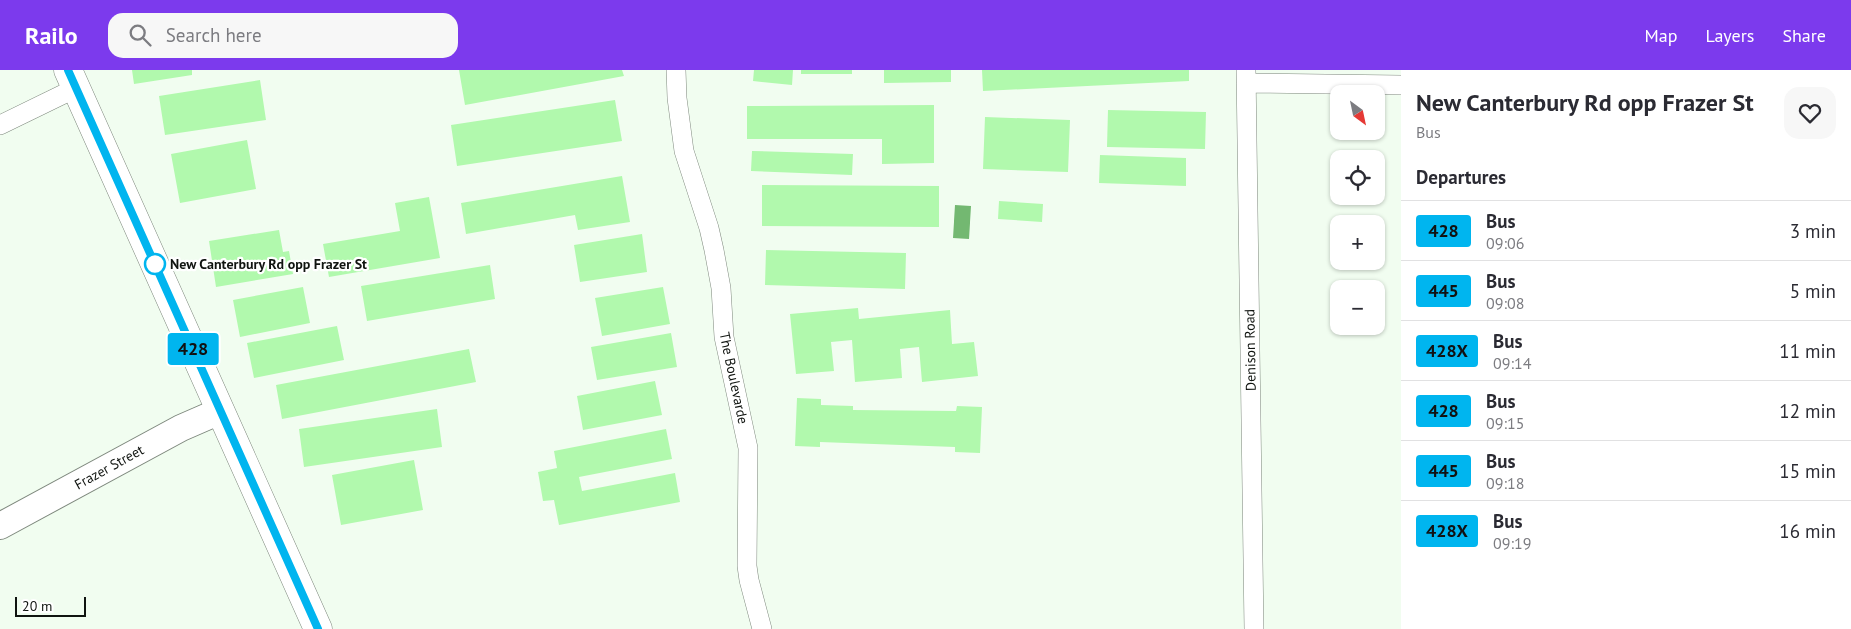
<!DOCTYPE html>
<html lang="en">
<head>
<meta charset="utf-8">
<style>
	:root { --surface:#fff; --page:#f7f7f7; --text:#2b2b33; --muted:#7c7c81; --line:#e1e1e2; --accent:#7c3aed }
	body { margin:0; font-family:"PT Sans",sans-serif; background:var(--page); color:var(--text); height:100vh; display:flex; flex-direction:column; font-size:19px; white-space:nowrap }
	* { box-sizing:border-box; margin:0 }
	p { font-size:16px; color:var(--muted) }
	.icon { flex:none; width:28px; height:28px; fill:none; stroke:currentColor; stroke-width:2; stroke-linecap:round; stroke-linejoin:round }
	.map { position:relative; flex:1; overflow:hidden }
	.side { display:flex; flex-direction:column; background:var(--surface); width:450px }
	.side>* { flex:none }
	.badge { padding:0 10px; border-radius:4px; font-size:18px; line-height:32px }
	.needle { width:32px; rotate:147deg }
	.controls { position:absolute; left:1330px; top:15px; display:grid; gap:10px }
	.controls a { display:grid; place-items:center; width:55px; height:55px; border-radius:10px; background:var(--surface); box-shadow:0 1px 4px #0004; font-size:25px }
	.scale { position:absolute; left:15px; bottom:12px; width:71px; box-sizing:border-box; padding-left:5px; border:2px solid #101410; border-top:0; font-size:14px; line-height:18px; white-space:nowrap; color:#101410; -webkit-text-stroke:4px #fff; paint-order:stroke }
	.map>.badge { position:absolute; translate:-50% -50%; box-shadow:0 0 0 2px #fff }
	h2 { padding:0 15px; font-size:19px; line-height:45px }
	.round { display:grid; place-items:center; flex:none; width:52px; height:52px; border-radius:15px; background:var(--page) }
	.head { display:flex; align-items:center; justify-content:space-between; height:85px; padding:0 15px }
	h1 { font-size:24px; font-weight:700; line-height:38px }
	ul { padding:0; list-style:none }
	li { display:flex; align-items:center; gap:15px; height:60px; padding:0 15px; border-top:1px solid var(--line) }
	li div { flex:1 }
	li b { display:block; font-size:19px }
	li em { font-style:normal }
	li .badge { min-width:55px; font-weight:700; text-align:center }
	header { display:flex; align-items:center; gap:30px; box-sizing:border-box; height:70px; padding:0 25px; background:var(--accent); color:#fff }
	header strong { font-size:24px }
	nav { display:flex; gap:28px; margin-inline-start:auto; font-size:18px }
	.search { width:350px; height:45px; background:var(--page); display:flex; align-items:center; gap:12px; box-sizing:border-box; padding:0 18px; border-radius:15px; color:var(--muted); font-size:19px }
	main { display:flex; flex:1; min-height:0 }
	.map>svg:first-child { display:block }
	.water { fill:#73b871 }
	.building { fill:#b1f9ad }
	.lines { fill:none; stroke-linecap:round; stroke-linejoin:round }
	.minor-casing { stroke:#7e887d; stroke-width:20 }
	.secondary-casing { stroke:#7e887d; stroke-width:28 }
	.trunk-casing { stroke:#7e887d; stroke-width:29 }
	.minor { stroke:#fff; stroke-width:19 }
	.secondary { stroke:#fff; stroke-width:26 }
	.trunk { stroke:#fff; stroke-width:28 }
	.line-casing { stroke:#fff; stroke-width:11 }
	.line { stroke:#00b5ef; stroke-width:8 }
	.stop-dot { fill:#fff; stroke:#00b5ef; stroke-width:2.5 }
	.labels { text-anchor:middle; stroke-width:4.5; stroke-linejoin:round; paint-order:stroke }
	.stop-label { font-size:14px; font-weight:bold; fill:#101410; stroke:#fff; text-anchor:start }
	.street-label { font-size:14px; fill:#101410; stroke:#fff }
</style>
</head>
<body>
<header>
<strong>Railo</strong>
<div class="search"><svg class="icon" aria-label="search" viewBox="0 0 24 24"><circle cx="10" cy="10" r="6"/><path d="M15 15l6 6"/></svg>Search here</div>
<nav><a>Map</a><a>Layers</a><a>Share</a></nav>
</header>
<main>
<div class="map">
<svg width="1401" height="559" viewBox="0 0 1401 559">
	<rect width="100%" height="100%" fill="#f1fdf0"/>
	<path class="water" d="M955,135l16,1 -2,33 -16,-1z"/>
	<path class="building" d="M132,0h60v5l-58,9z
		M459,0h163l2,6 -159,29z
		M754,0h39l-1,15 -39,-4z
		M801,0h51v4h-51z
		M884,0h67v12l-67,1z
		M982,0h207v11l-206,10z
		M260,10l6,40 -101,15 -6,-39z
		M615,30l7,41 -165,25 -6,-41z
		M934,35v58l-52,1v-25h-135v-33z
		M1108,40l98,2 -1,37 -98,-2z
		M985,47l85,3 -2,52 -85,-3z
		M247,70l9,49 -76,14 -9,-49z
		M752,81l101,3 -1,21 -101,-4z
		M1100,85l86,3v28l-87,-3z
		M622,106l8,46 -52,8 -3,-15 -109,19 -5,-31z
		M762,115l177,1v41l-177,-1z
		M429,127l11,61 -111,19 -6,-33 77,-13 -5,-28z
		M999,131l44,3 -1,18 -44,-3z
		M279,160l4,22 6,-1 4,23 -77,13 -7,-46z
		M642,164l5,38 -67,10 -6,-37z
		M766,180l140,3 -1,36 -140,-4z
		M490,195l5,34 -128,22 -6,-35z
		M303,217l7,36 -70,14 -7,-37z
		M663,217l7,37 -68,12 -7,-38z
		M858,238l1,11 91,-9 2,34 22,-2 4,34 -56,6 -3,-35 -19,2 2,29 -47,4 -3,-42 -21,2 3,29 -38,3 -6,-60z
		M337,256l7,34 -90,18 -7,-35z
		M671,263l6,34 -80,13 -6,-33z
		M469,279l7,33 -194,37 -6,-34z
		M655,311l7,34 -79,15 -6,-34z
		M797,328l24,1v6l32,1v4l103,1 1,-5 25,1 -2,46 -25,-1v-5l-135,-5v5l-25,-1z
		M437,339l5,38 -138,20 -5,-38z
		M666,359l6,30 -93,18 3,14 93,-18 5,29 -121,23 -5,-25 -11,1 -5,-29 19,-4 -3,-17z
		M414,390l9,50 -82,15 -9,-50z"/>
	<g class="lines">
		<defs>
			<path id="minor" d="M676,0l1,28 7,53 25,77 5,22 7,38 3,49 24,111 -1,118 2,14 13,49
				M1246,0l8,559
				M1246,13l155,2
				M0,55l76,-37"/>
			<path id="secondary" d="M0,456l181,-98 39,-17"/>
			<path id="trunk" d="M68,0l250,559"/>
		</defs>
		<use href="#minor" class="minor-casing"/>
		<use href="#secondary" class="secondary-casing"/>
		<use href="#trunk" class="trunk-casing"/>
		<use href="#minor" class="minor"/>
		<use href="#secondary" class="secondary"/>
		<use href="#trunk" class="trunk"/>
	</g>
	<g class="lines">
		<defs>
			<path id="line" d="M68,0l250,559"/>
		</defs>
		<use href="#line" class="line-casing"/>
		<use href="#line" class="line"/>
	</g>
	<circle class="stop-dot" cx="155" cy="194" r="10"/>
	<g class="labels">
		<g class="stop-label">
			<text x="170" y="199">New Canterbury Rd opp Frazer St</text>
		</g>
		<g class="street-label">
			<text transform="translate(1250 280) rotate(-91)" y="5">Denison Road</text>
			<text transform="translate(734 308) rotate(78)" y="5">The Boulevarde</text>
			<text transform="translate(109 397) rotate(-29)" y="5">Frazer Street</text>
		</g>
	</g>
</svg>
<div class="controls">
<a><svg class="needle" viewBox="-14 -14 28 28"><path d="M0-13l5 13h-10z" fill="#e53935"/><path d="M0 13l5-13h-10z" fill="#7c7c81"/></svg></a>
<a><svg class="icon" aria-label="locate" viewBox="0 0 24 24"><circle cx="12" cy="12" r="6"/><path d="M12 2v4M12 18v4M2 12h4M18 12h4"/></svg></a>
<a>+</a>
<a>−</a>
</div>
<div class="scale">20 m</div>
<b class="badge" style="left:193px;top:279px;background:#00b5ef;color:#111">428</b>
</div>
<section class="side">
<div class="head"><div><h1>New Canterbury Rd opp Frazer St</h1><p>Bus</p></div><a class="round"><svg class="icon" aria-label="heart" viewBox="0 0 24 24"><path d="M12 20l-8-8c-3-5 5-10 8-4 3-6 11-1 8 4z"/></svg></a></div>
<h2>Departures</h2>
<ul>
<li><span class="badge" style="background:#00b5ef;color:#111">428</span><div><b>Bus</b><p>09:06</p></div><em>3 min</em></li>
<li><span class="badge" style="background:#00b5ef;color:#111">445</span><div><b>Bus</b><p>09:08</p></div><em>5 min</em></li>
<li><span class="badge" style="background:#00b5ef;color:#111">428X</span><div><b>Bus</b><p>09:14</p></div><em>11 min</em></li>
<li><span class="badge" style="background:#00b5ef;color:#111">428</span><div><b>Bus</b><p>09:15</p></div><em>12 min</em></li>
<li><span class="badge" style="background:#00b5ef;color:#111">445</span><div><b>Bus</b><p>09:18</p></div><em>15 min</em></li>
<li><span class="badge" style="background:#00b5ef;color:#111">428X</span><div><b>Bus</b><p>09:19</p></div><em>16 min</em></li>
</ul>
</section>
</main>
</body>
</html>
